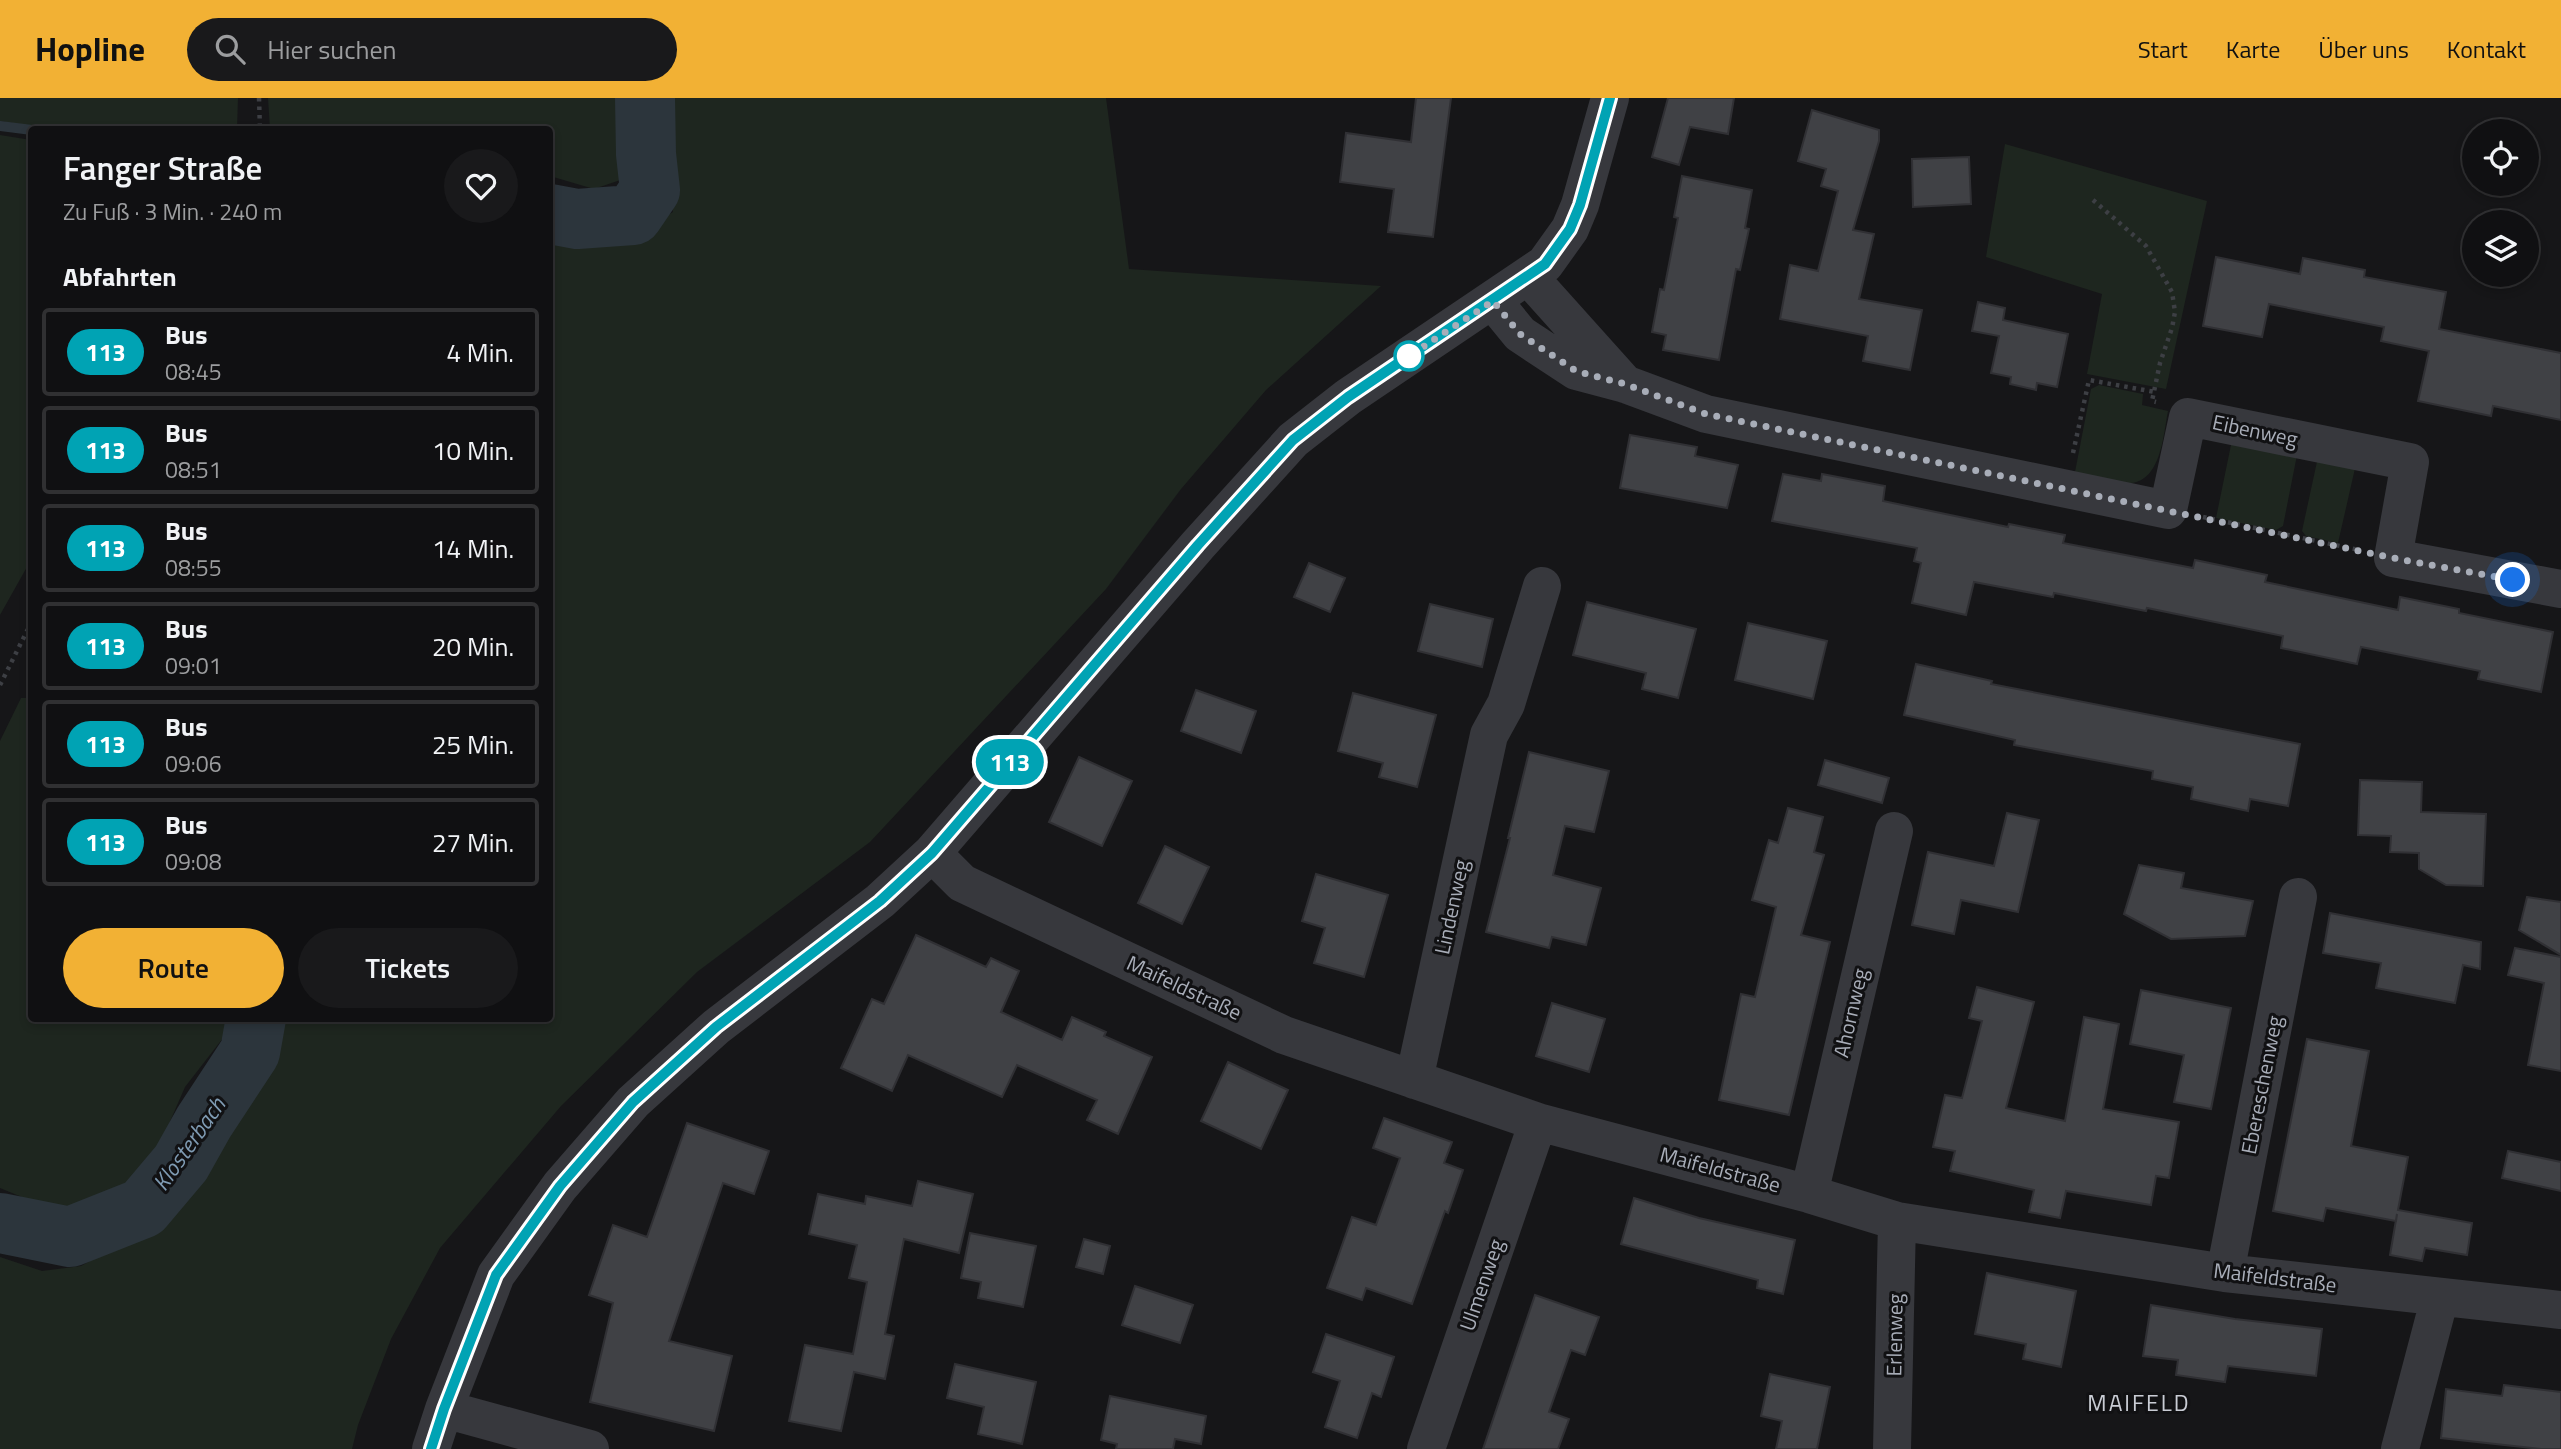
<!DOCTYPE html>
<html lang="de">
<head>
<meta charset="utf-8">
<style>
	:root { --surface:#101012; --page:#19191b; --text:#f1f3f6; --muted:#9c9d9f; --line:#303032; --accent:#f2b134 }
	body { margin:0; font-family:"Titillium Web",sans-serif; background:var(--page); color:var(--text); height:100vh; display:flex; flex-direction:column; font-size:26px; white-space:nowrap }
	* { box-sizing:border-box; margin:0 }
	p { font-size:23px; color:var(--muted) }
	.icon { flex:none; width:38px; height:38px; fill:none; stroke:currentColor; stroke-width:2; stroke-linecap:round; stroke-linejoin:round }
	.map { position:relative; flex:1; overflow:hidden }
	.panel { position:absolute; left:28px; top:28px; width:525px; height:896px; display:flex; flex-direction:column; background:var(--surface); border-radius:7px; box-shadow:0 4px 10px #0003,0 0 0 2px var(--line) }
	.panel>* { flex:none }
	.badge { padding:0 14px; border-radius:23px; font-size:24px; line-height:46px }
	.buttons { position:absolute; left:2462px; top:21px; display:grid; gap:14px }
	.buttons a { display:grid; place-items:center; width:77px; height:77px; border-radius:50%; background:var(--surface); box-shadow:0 4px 10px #0003,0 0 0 2px var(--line); font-size:35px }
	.you { position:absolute; width:35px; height:35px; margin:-18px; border:5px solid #fff; border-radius:50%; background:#1a73e8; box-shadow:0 0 0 10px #1a73e833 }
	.map>.badge { position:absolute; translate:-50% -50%; box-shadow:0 0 0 4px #fff }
	h2 { padding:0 35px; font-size:26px; line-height:63px }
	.round { display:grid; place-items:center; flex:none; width:74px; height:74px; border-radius:37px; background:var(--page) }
	.head { display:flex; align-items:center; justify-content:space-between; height:119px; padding:0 35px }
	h1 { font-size:33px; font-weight:600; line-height:52px }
	.action { display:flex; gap:14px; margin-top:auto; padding:14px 35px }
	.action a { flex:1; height:80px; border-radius:42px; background:var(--accent); color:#111; font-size:28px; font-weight:600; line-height:80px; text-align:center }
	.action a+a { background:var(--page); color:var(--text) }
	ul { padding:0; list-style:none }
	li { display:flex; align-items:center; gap:21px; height:88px; margin:0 14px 10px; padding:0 21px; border:4px solid var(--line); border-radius:7px }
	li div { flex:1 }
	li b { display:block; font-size:26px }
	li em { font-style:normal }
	li .badge { min-width:77px; font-weight:700; text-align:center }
	header { display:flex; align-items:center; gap:42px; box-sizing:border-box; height:98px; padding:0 35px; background:var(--accent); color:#111 }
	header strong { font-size:33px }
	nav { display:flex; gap:38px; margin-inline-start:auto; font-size:24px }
	.search { width:490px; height:63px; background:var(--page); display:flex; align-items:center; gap:18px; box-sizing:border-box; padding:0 24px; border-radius:38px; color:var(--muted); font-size:26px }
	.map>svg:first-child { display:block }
	.green { fill:#1e261f }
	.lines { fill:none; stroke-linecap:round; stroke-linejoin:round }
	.stream { stroke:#2c353c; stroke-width:10 }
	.river { stroke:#2c353c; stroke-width:60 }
	.building { fill:#404145; stroke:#303034; stroke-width:2 }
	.path { stroke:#3d3f44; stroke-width:4.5; stroke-dasharray:3.5 5; stroke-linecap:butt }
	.minor { stroke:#37383d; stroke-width:38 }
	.line-casing { stroke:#fff; stroke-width:16 }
	.line { stroke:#00a3b4; stroke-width:10 }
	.walk { stroke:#a8adb8; stroke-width:7; stroke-dasharray:0 12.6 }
	.stop-dot { fill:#fff; stroke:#00a3b4; stroke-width:3.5 }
	.labels { text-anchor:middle; stroke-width:6; stroke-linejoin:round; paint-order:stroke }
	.street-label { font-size:21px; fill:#a8adb8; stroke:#111113 }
	.water-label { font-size:23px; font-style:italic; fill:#7f9bb3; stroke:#111113 }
	.neighbourhood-label { font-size:23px; letter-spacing:2px; fill:#c9ccd4; stroke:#111113 }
</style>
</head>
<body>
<header>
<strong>Hopline</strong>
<div class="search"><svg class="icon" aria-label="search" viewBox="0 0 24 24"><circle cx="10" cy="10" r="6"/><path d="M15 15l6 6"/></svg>Hier suchen</div>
<nav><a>Start</a><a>Karte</a><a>Über uns</a><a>Kontakt</a></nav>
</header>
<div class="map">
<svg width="2561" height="1351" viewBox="0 0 2561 1351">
	<rect width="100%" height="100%" fill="#161618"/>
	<path class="green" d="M0,0h238l-1,31 -179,1 -58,-9z
		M268,0h369l-5,78 -38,13 -44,-13v-46l-280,-1z
		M669,0h437l23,171 252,17 -115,104 -85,99 -75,100 -236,253 -173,130 -136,134 -121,142 -49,91 -33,86 -6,24h-352v-192l42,14 39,-5 41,-23 48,-35 26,-28 26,-63 20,-18 16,-24 13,-56 279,-1v-792c55,10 72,16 123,-14l-9,-46z
		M0,37l31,5 1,418 -32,57z
		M2005,46l202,57 -41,188 -79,-15 15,-80 -116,-37z
		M2099,287l44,9 -1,11 26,6c-5,25 -7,76 -44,72 -17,-2 -33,-7 -49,-11l16,-83z
		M2232,342l65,15 -14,71 -7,4 -60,-12z
		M2318,359l38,7 -18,79 -32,-7 -4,-5z
		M21,600h11v320l200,1 -2,10 -45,58 -27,62 -41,45 -49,22 -68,-28v-447z"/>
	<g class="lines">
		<path class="stream" d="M0,28l32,4"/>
		<path class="river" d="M550,116l27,5 56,-4 17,-25 -4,-36 -1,-56
			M0,1125l70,14 73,-29 38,-45 23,-41 46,-70 6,-34"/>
	</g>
	<path class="building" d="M1416,0h35l-18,139 -45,-5 6,-43 -54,-7 6,-49 65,9z
		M1668,0h66l-6,36 -38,-7 -11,38 -27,-8z
		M1812,12l67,20v11l-26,89 21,4 -15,65 63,11 -12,60 -47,-9 5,-25 -88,-17 10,-54 28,6 20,-80 -17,-5 5,-17 -28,-8z
		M1969,59l2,47 -58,3 -1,-48z
		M1682,78l70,14 -7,38 4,1 -9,41 -4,-1 -17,91 -56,-10 3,-15 -14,-3 8,-43 4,1 14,-72 -4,-1z
		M2216,159l84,17 3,-16 62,12 -1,7 82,15 -7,37 122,24v67l-68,-14 -2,10 -73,-15 11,-50 -48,-10 3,-14 -115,-23 -7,33 -59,-11z
		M1978,204l27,6 -2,12 65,14 -11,53 -20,-4 -1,7 -26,-6 1,-7 -20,-4 8,-37 -27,-5z
		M1630,337l67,12 -2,9 43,9 -11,43 -107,-20z
		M1783,376l38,7 1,-7 63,12 -2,15 125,26 1,-3 56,11 -2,8 130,25 2,-8 72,15 -2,7 133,28 2,-13 59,12v4l94,19 -12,60 -63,-13 2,-8 -119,-24 -4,17 -76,-16 2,-12 -136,-28 -1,3 -92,-18 -1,4 -79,-15 -8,33 -54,-12 9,-40 -7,-2 3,-13 -145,-27z
		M1309,465l36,15 -15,34 -36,-15z
		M1587,504l109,27 -18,69 -36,-9 4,-16 -73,-18z
		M1430,506l63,15 -11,48 -64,-16z
		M1748,525l79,18 -14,58 -78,-19z
		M1916,566l76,17 -1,3 309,60 -12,62 -38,-7 -2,12 -57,-12 2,-12 -41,-8 1,-8 -139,-26 1,-5 -111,-25z
		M1196,592l60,21 -15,42 -60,-22z
		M1353,595l83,22 -19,72 -38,-10 4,-14 -45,-12z
		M1529,654l80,19 -15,61 -29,-6 -12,49 48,13 -15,57 -34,-8 -3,11 -63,-16 24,-94h-2z
		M1079,659l53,24 -30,65 -53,-24z
		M1825,662l64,18 -7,25 -64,-18z
		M2360,682l62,2 -1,30 65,2 -3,72 -37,-1 -27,-16v-16l-29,-1 1,-16 -33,-1z
		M1788,710l35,9 -9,35 10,3 -23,80 29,7 -41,173 -70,-15 22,-106 14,3 21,-90 -24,-7 17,-60 9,3z
		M2007,715l32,7 -21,92 -57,-12 -7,34 -42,-9 16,-73 66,14z
		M1165,748l44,21 -27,57 -44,-21z
		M2139,767l45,8 -3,15 72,13 -8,35 -74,3 -47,-25z
		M1316,776l72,21 -24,82 -50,-14 11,-35 -23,-7z
		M2527,799l34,5v53l-42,-25z
		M2330,815l151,29 -1,27 -17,-4 -8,38 -79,-15 5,-25 -58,-10z
		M916,837l70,32 5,-9 28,13 -18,41 61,28 10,-23 34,15 -2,4 48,21 -34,77 -31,-14 10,-20 -80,-35 -15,32 -94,-42 -16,36 -51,-23 31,-69 12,5z
		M2515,850l46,9v114l-33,-6 16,-82 -36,-8z
		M1977,889l57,15 -28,106 59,13 19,-104 35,7 -16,85 76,13 -10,56 -13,-2 -5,29 -85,-14 -6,27 -31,-6 5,-22 -84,-19 5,-20 -22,-4 12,-52 17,3 20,-77 -13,-3z
		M2141,892l90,18 -20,101 -37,-7 10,-47 -54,-11z
		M1552,905l53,16 -16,53 -53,-16z
		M2307,941l62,12 -18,95 57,11 -10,53 74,13 -5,32 -42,-7 -3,13 -32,-6 7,-41 -1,7 -70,-13 -3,13 -50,-10z
		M1228,964l60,28 -27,59 -60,-28z
		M1384,1020l68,24 -8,21 19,7 -15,43 -3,-2 -33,93 -46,-16 -4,12 -35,-12 25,-71 24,8 24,-67 -27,-10z
		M687,1025l82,28 -15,43 -31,-11 -54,158 63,15 -18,75 -124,-29 23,-99 -24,-8 24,-70 34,12z
		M2508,1053l53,11v29l-59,-13z
		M918,1083l55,13 -14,59 -55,-14 -19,95 9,2 -9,43 -31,-7 -13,59 -52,-10 16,-76 48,9 14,-72 -18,-4 8,-33 -48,-11 9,-40 47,10 1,-8 46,10z
		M1634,1100l65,20 96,22 -12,54 -26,-6 1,-8 -137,-36z
		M970,1135l66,13 -13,61 -45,-9 3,-16 -20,-4z
		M1084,1141l26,7 -7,28 -27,-7z
		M1987,1175l89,18 -15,76 -38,-8 3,-15 -51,-10z
		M1135,1188l58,19 -13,38 -58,-18z
		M1535,1197l64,22 -14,38 -14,-5 -22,62 20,7 -11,30h-75z
		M2151,1207l84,14 87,10 -6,47 -88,-10 -3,16 -49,-7 2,-15 -35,-4z
		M1326,1236l68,23 -13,40 -9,-4 -15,45 -32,-11 15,-46 -27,-9z
		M955,1266l81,18 -14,62 -44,-10 6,-27 -37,-9z
		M1770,1276l60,13 -13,62h-41l6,-28 -21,-5z
		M2504,1287l57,7v57h-20l-100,-11 5,-49 56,7z
		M1110,1298l96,20 -5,28 -26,-5 -2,10h-57l1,-5 -16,-4z"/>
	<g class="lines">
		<path class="path" d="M259,0l1,32
			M2093,102l53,46 26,46 3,20 -3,16 -12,35 -8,38 4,1
			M2073,355l16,-73 66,12
			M2203,419l156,33
			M0,587l32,-64"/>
		<path class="minor" d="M1529,179l96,107
			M1493,203l27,33 56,37 49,13 81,30 462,96 20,-93 222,45 -17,96 168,31
			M932,755l30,30 322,152 254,87 271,72 88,27 328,52 336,37
			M1414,982l75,-345 17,-31 36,-118
			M1809,1096l85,-363
			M2225,1175l73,-376
			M444,1311l146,40
			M431,1351l13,-40 52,-134 64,-89 73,-84 83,-75 164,-126 52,-48 266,-308 95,-105 55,-43 197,-133 25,-35 10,-24 30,-107
			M1426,1351l112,-327
			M1892,1351l5,-228
			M2400,1351l40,-152"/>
	</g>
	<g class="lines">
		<defs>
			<path id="line" d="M431,1351l13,-40 52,-134 64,-89 73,-84 83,-75 164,-126 52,-48 266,-308 95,-105 55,-43 197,-133 25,-35 10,-24 30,-107"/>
		</defs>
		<use href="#line" class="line-casing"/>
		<use href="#line" class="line"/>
		<path class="walk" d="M1409,258l-3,2 87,-57 27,33 56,37 49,13 81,30 687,144 120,22"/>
	</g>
	<circle class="stop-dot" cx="1409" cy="258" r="14"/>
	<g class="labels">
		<g class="street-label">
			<text transform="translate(2255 333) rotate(12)" y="7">Eibenweg</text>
			<text transform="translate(1452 809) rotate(-78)" y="7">Lindenweg</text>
			<text transform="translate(1184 890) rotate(25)" y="7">Maifeldstraße</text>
			<text transform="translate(1851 915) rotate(-77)" y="7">Ahornweg</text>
			<text transform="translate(2262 987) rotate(-79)" y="7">Ebereschenweg</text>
			<text transform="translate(1720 1072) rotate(15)" y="7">Maifeldstraße</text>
			<text transform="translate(2275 1180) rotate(7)" y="7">Maifeldstraße</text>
			<text transform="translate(1482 1187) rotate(-71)" y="7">Ulmenweg</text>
			<text transform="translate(1895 1237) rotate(-89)" y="7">Erlenweg</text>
		</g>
		<g class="water-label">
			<text transform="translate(189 1046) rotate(-55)" y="8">Klosterbach</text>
		</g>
		<g class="neighbourhood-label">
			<text x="2139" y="1313">MAIFELD</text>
		</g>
	</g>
</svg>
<div class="buttons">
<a><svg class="icon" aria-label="locate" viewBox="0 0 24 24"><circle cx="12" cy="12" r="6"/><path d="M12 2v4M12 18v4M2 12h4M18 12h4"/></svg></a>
<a><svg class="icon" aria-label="layers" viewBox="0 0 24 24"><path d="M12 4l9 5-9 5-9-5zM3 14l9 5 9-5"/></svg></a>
</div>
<div class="you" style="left:2513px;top:482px"></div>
<b class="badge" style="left:1010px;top:664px;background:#00a3b4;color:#fff">113</b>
<section class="panel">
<div class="head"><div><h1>Fanger Straße</h1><p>Zu Fuß · 3 Min. · 240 m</p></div><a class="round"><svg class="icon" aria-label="heart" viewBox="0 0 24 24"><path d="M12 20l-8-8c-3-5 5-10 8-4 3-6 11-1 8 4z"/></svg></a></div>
<h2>Abfahrten</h2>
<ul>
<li><span class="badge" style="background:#00a3b4;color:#fff">113</span><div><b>Bus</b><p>08:45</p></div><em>4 Min.</em></li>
<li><span class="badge" style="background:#00a3b4;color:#fff">113</span><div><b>Bus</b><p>08:51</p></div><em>10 Min.</em></li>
<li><span class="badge" style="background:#00a3b4;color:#fff">113</span><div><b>Bus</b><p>08:55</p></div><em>14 Min.</em></li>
<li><span class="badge" style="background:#00a3b4;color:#fff">113</span><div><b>Bus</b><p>09:01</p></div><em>20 Min.</em></li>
<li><span class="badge" style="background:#00a3b4;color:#fff">113</span><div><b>Bus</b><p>09:06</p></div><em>25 Min.</em></li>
<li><span class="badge" style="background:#00a3b4;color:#fff">113</span><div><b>Bus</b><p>09:08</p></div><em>27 Min.</em></li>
</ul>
<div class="action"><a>Route</a><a>Tickets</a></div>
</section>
</div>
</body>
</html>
